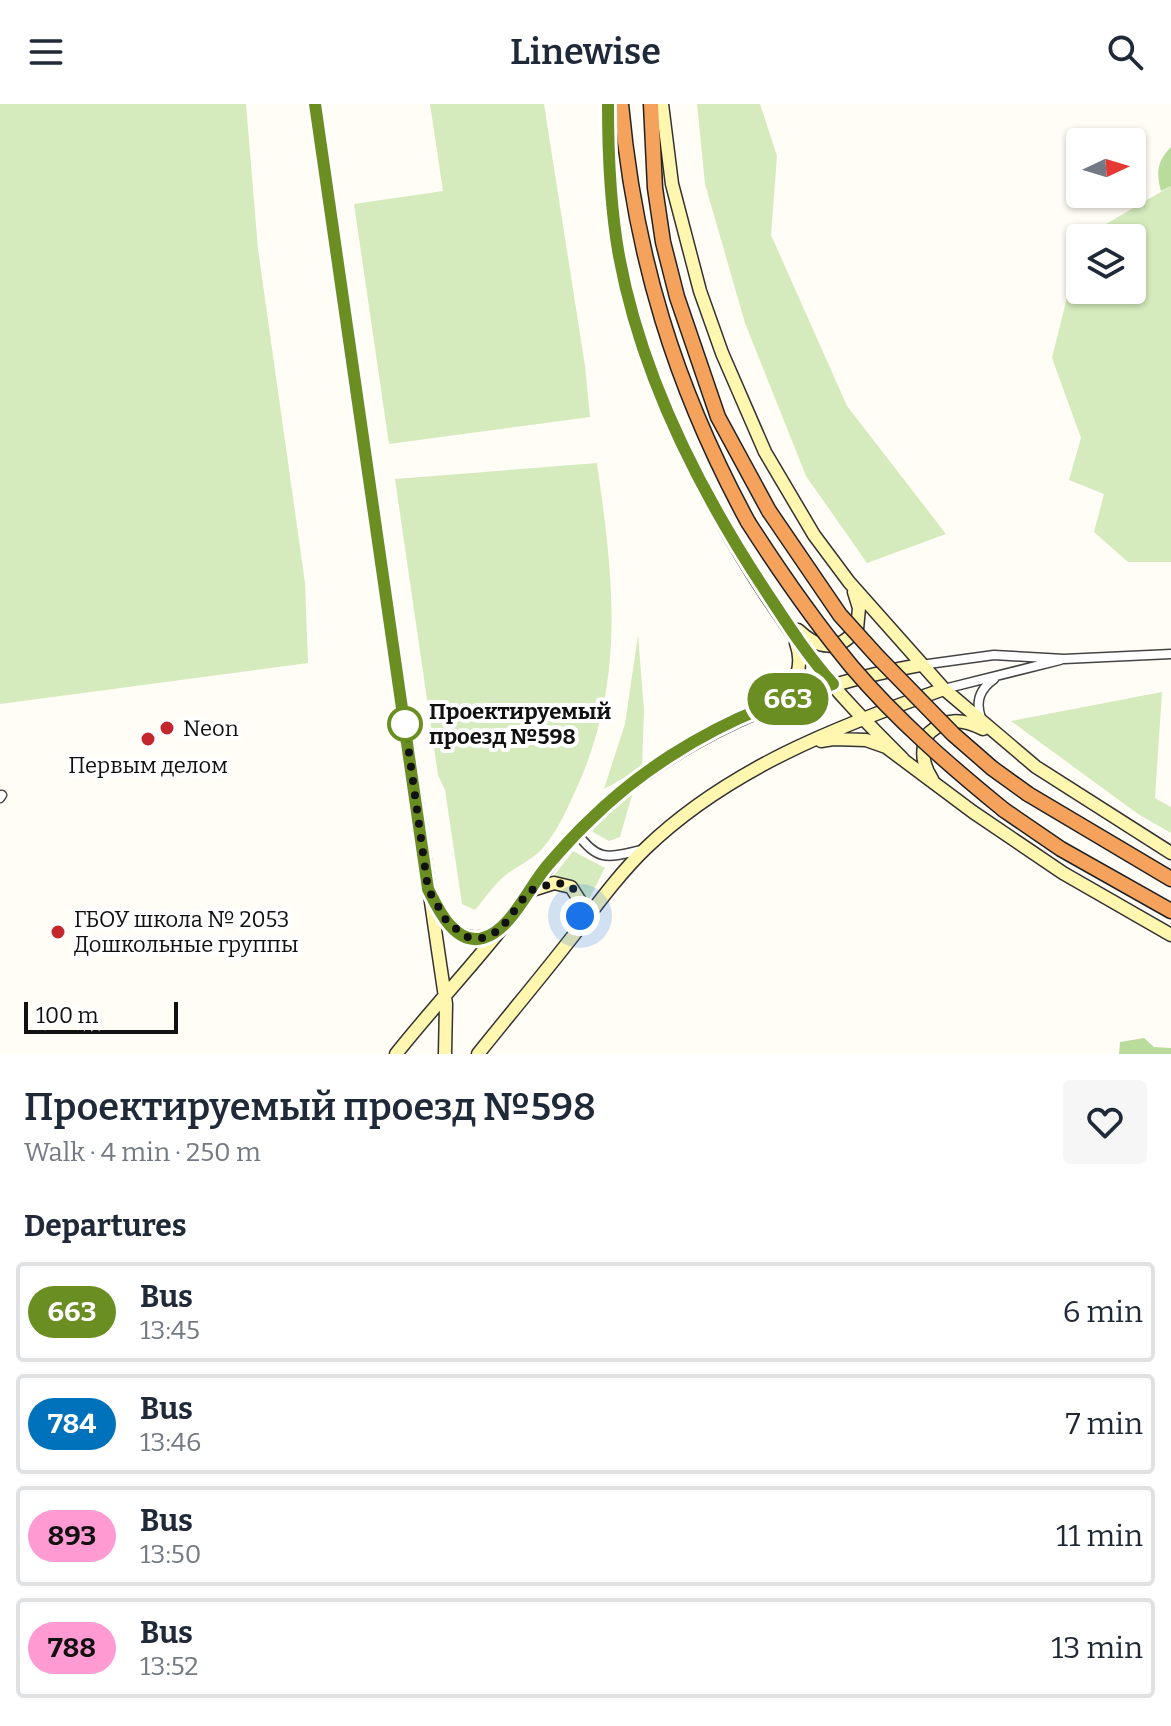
<!DOCTYPE html>
<html lang="en">
<head>
<meta charset="utf-8">
<style>
	:root { --surface:#fff; --page:#f6f6f7; --text:#1f2937; --muted:#747a83; --line:#e0e1e3 }
	body { margin:0; font-family:Bitter,serif; background:var(--page); color:var(--text); height:100vh; display:flex; flex-direction:column; font-size:30px; white-space:nowrap }
	* { box-sizing:border-box; margin:0 }
	p { font-size:26px; color:var(--muted) }
	.icon { flex:none; width:44px; height:44px; fill:none; stroke:currentColor; stroke-width:2; stroke-linecap:round; stroke-linejoin:round }
	.map { position:relative; height:950px; overflow:hidden }
	.drawer { display:flex; flex-direction:column; background:var(--surface); flex:1 }
	.drawer>* { flex:none }
	.badge { padding:0 16px; border-radius:26px; font-size:28px; line-height:52px }
	.needle { width:52px; rotate:86deg }
	.tools { position:absolute; left:1066px; top:24px; display:grid; gap:16px }
	.tools a { display:grid; place-items:center; width:80px; height:80px; border-radius:8px; background:var(--surface); box-shadow:0 2px 6px #0004; font-size:40px }
	.scale { position:absolute; left:24px; bottom:20px; width:154px; box-sizing:border-box; padding-left:8px; border:4px solid #111; border-top:0; font-size:22px; line-height:28px; white-space:nowrap; color:#111; -webkit-text-stroke:6px #fff; paint-order:stroke }
	.you { position:absolute; width:40px; height:40px; margin:-20px; border:6px solid #fff; border-radius:50%; background:#1a73e8; box-shadow:0 0 0 12px #1a73e833 }
	.map>.badge { position:absolute; translate:-50% -50%; box-shadow:0 0 0 4px #fff }
	h2 { padding:0 24px; font-size:30px; line-height:72px }
	.round { display:grid; place-items:center; flex:none; width:84px; height:84px; border-radius:8px; background:var(--page) }
	.overview { display:flex; align-items:center; justify-content:space-between; height:136px; padding:0 24px }
	h1 { font-size:38px; font-weight:600; line-height:60px }
	ul { padding:0; list-style:none }
	li { display:flex; align-items:center; gap:24px; height:100px; margin:0 16px 12px; padding:0 8px; border:4px solid var(--line); border-radius:8px }
	li div { flex:1 }
	li b { display:block; font-size:30px }
	li em { font-style:normal }
	li .badge { min-width:88px; font-weight:700; text-align:center }
	header { display:flex; justify-content:space-between; align-items:center; height:104px; padding:0 24px; background:var(--surface); font-size:36px; font-weight:600 }
	.map>svg:first-child { display:block }
	.green { fill:#d5ebbd }
	.forest { fill:#b9dc9c }
	.lines { fill:none; stroke-linecap:round; stroke-linejoin:round }
	.street-casing { stroke:#444; stroke-width:11 }
	.secondary-casing { stroke:#333; stroke-width:15 }
	.highway-casing { stroke:#222; stroke-width:17 }
	.street { stroke:#fff; stroke-width:8 }
	.secondary { stroke:#fff6b0; stroke-width:12 }
	.highway { stroke:#f5a25d; stroke-width:14 }
	.highway-bridge-casing { stroke:#222; stroke-width:17; stroke-linecap:butt }
	.highway-bridge { stroke:#f5a25d; stroke-width:14 }
	.line-casing { stroke:#fff; stroke-width:18 }
	.line { stroke:#6b8e23; stroke-width:12 }
	.walk { stroke:#111; stroke-width:8; stroke-dasharray:0 14.4 }
	.stop-dot { fill:#fff; stroke:#6b8e23; stroke-width:4 }
	.poi-dot { fill:#c4262e; stroke:#fff; stroke-width:3 }
	.labels { text-anchor:middle; stroke-width:8; stroke-linejoin:round; paint-order:stroke }
	.stop-label { font-size:22px; font-weight:bold; fill:#111; stroke:#fff; text-anchor:start }
	.poi-label { font-size:22px; fill:#111; stroke:#fff; text-anchor:start }
</style>
</head>
<body>
<header><svg class="icon" aria-label="menu" viewBox="0 0 24 24"><path d="M4 6h16M4 12h16M4 18h16"/></svg>Linewise<svg class="icon" aria-label="search" viewBox="0 0 24 24"><circle cx="10" cy="10" r="6"/><path d="M15 15l6 6"/></svg></header>
<div class="map">
<svg width="1171" height="950" viewBox="0 0 1171 950">
	<rect width="100%" height="100%" fill="#fffdf5"/>
	<path class="green" d="M0,0h246l12,145 47,334 3,80 -308,41z
		M430,0h114l41,262 5,51 -201,27 -35,-240 89,-13z
		M697,0h63l17,52 -6,79 76,171 99,128 -79,29 -61,-87 -61,-153 -40,-139z
		M1171,82v376h-43l-34,-30 10,-38 -35,-14 12,-42 -29,-80 27,-109 1,41h52v-52h-41l15,-14z
		M597,359c16,113 29,214 -19,322 -10,22 -20,46 -36,64 -10,11 -23,16 -35,25 -12,9 -22,24 -32,36l-13,-6 -17,-114 -7,-15 -43,-296z
		M638,531l6,75 -2,58 -38,21 21,-65z
		M1162,588l-7,106 16,9v26l-33,-19 -127,-93z
		M634,684l-14,49 -11,4 -16,-9 -3,-9z
		M573,747l32,17 -19,37c-5,-21 -13,-26 -34,-27z"/>
	<path class="forest" d="M1171,43v39l-10,5c-5,-18 -4,-30 10,-44z
		M1144,934l10,9 17,1v6h-52l1,-12z"/>
	<g class="lines">
		<defs>
			<path id="street" d="M921,561l73,-10 70,4 107,-5
				M944,585l116,-29
				M981,614c-6,-17 -1,-29 13,-39
				M0,694l2,-3
				M577,729c21,30 32,24 65,17"/>
			<path id="secondary" d="M315,0l123,846 8,54 -1,50
				M608,0c0,50 2,102 11,152 25,136 107,290 189,399 29,38 62,71 95,104
				M662,0l10,80 28,107 22,62 43,99 49,83 35,47 95,107 92,78 135,86
				M798,526c20,19 40,23 59,-1l2,-21 -5,-16
				M776,595c21,-13 28,-34 20,-56
				M821,637l12,-2 33,1 20,7 87,65 90,61 108,62
				M932,675c-10,-15 -12,-30 -3,-46 18,-16 34,-14 54,-4
				M529,787l25,-8 17,4 9,14 -2,23
				M433,794c14,26 28,50 61,35
				M396,950c34,-43 72,-83 106,-126 28,-36 54,-76 88,-108 92,-87 208,-133 330,-155
				M478,950c31,-39 64,-78 95,-118 23,-30 46,-62 73,-88 82,-79 192,-122 298,-159"/>
			<path id="highway" d="M621,0c14,153 54,283 127,418
				M651,0l4,84 8,54 14,55 41,120 51,94
				M1028,690l143,85
				M1004,706l57,39 110,62"/>
		</defs>
		<use href="#street" class="street-casing"/>
		<use href="#secondary" class="secondary-casing"/>
		<use href="#highway" class="highway-casing"/>
		<use href="#street" class="street"/>
		<use href="#secondary" class="secondary"/>
		<use href="#highway" class="highway"/>
		<defs>
			<path id="highway-bridge" d="M769,407l71,104 38,42 75,77 39,34 36,26
				M748,418c32,50 66,99 104,145 45,53 98,99 152,143"/>
		</defs>
		<use href="#highway-bridge" class="highway-bridge-casing"/>
		<use href="#highway-bridge" class="highway-bridge"/>
	</g>
	<g class="lines">
		<defs>
			<path id="line" d="M315,0l113,785c10,20 27,57 55,49 28,-8 46,-51 64,-72 13,-15 27,-31 42,-45 48,-48 111,-88 174,-113 23,-10 46,-16 70,-24 -26,-29 -47,-62 -68,-94 -66,-100 -124,-215 -146,-334 -9,-50 -11,-101 -11,-152"/>
		</defs>
		<use href="#line" class="line-casing"/>
		<use href="#line" class="line"/>
		<path class="walk" d="M405,620l23,165 19,33 20,15 16,1 17,-8 29,-39 25,-8 12,1 9,6 5,11v15"/>
	</g>
	<circle class="stop-dot" cx="405" cy="620" r="16"/>
	<g class="poi-dot">
		<circle cx="167" cy="624" r="8"/>
		<circle cx="148" cy="635" r="8"/>
		<circle cx="58" cy="828" r="8"/>
	</g>
	<g class="labels">
		<g class="stop-label">
			<text x="429" y="615">Проектируемый<tspan x="429" dy="25">проезд №598</tspan></text>
		</g>
		<g class="poi-label">
			<text x="183" y="632">Neon</text>
			<text x="148" y="669" text-anchor="middle">Первым делом</text>
			<text x="74" y="823">ГБОУ школа № 2053<tspan x="74" dy="25">Дошкольные группы</tspan></text>
		</g>
	</g>
</svg>
<div class="tools">
<a><svg class="needle" viewBox="-14 -14 28 28"><path d="M0-13l5 13h-10z" fill="#e53935"/><path d="M0 13l5-13h-10z" fill="#747a83"/></svg></a>
<a><svg class="icon" aria-label="layers" viewBox="0 0 24 24"><path d="M12 4l9 5-9 5-9-5zM3 14l9 5 9-5"/></svg></a>
</div>
<div class="scale">100 m</div>
<div class="you" style="left:580px;top:812px"></div>
<b class="badge" style="left:788px;top:595px;background:#6b8e23;color:#fff">663</b>
</div>
<section class="drawer">
<div class="overview"><div><h1>Проектируемый проезд №598</h1><p>Walk · 4 min · 250 m</p></div><a class="round"><svg class="icon" aria-label="heart" viewBox="0 0 24 24"><path d="M12 20l-8-8c-3-5 5-10 8-4 3-6 11-1 8 4z"/></svg></a></div>
<h2>Departures</h2>
<ul>
<li><span class="badge" style="background:#6b8e23;color:#fff">663</span><div><b>Bus</b><p>13:45</p></div><em>6 min</em></li>
<li><span class="badge" style="background:#0072bc;color:#fff">784</span><div><b>Bus</b><p>13:46</p></div><em>7 min</em></li>
<li><span class="badge" style="background:#ff9ad2;color:#111">893</span><div><b>Bus</b><p>13:50</p></div><em>11 min</em></li>
<li><span class="badge" style="background:#ff9ad2;color:#111">788</span><div><b>Bus</b><p>13:52</p></div><em>13 min</em></li>
</ul>
</section>
</body>
</html>
